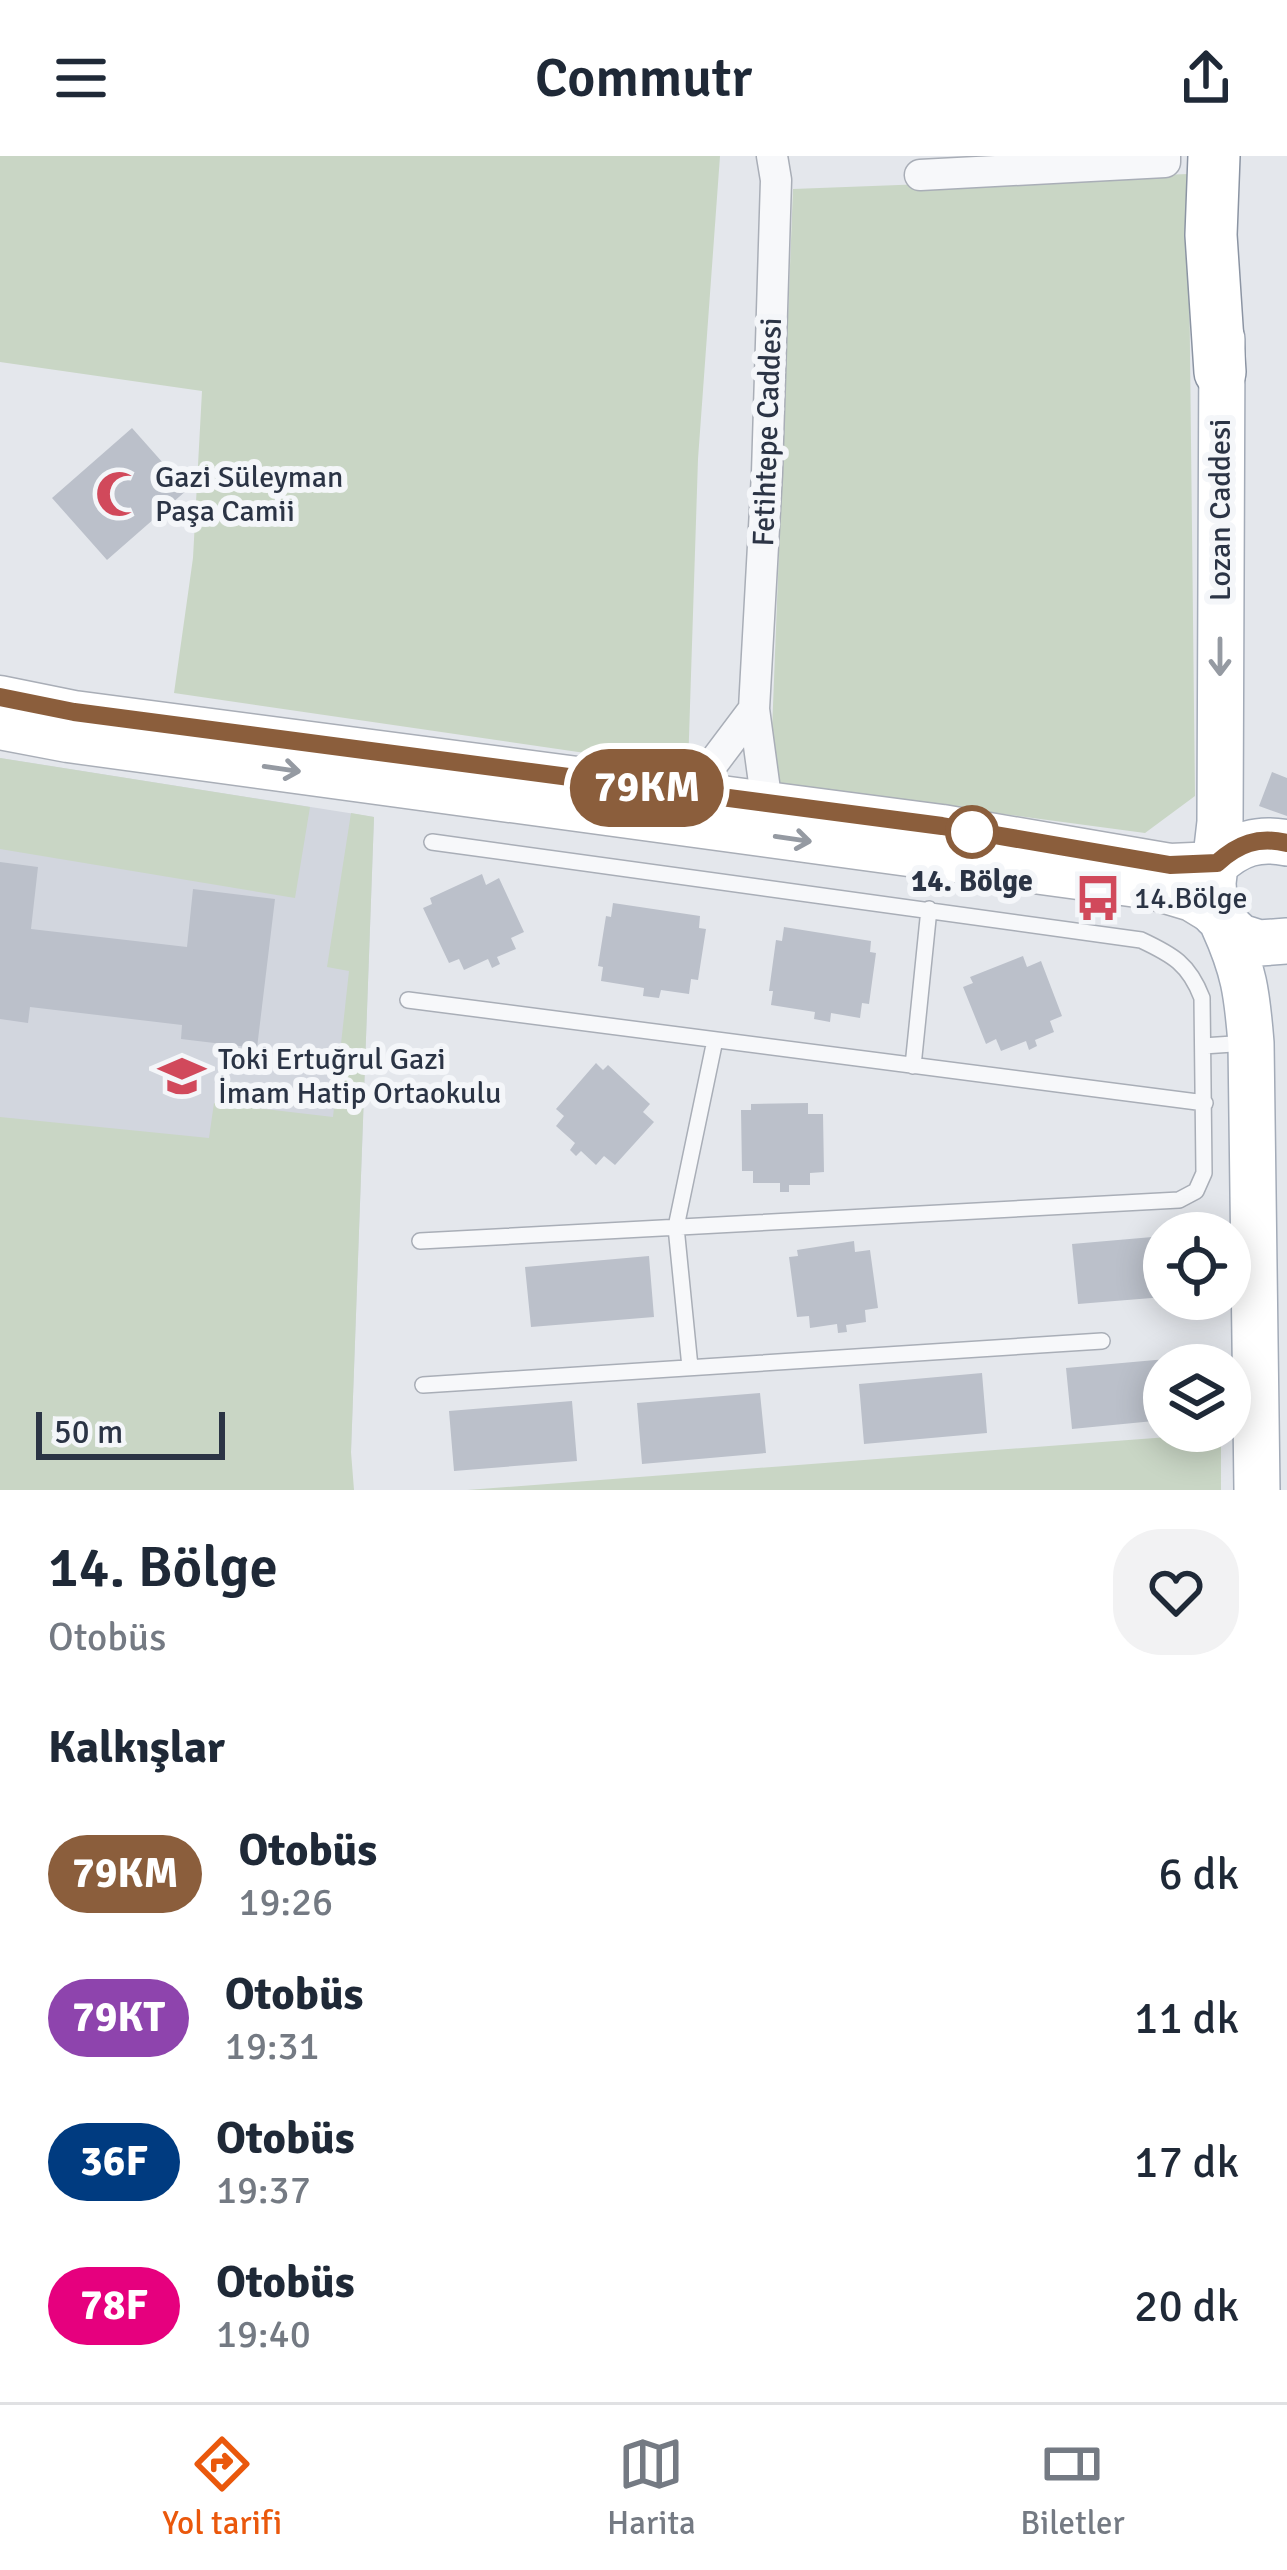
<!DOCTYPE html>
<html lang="tr">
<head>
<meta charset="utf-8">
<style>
	:root { --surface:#fff; --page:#f2f2f3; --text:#1f2937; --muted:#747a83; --line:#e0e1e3; --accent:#ea580c }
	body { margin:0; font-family:Signika,sans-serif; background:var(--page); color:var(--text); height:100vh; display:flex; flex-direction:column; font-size:45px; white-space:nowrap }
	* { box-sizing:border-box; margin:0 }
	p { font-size:39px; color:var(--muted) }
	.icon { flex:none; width:66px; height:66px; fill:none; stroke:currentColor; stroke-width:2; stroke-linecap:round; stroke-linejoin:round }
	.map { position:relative; height:1334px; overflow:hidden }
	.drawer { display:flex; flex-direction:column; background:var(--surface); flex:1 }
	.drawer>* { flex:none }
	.badge { padding:0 24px; border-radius:39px; font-size:42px; line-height:78px }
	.tools { position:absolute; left:1143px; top:1056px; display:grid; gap:24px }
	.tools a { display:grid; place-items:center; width:108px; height:108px; border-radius:50%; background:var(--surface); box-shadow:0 6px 30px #0003; font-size:60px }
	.scale { position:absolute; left:36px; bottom:30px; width:189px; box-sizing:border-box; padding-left:12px; border:6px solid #2b3445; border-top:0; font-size:33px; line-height:42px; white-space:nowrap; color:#2b3445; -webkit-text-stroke:9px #f4f6f9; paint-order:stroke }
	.map>.badge { position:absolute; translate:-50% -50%; box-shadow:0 0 0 6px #fff }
	h2 { padding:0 48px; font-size:45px; line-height:108px }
	.round { display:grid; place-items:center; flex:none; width:126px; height:126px; border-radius:48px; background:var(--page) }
	.summary { display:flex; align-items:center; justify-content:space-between; height:204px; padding:0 48px }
	h1 { font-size:57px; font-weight:600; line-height:90px }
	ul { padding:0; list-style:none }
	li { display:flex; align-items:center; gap:36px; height:144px; padding:0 48px }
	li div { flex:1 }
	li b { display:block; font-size:45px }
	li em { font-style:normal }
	li .badge { min-width:132px; font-weight:700; text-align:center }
	header { display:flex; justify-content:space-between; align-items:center; height:156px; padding:0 48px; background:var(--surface); font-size:54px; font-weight:600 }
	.dock { display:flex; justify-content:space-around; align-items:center; height:168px; border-top:3px solid var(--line); background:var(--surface); font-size:33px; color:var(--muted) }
	.dock a { display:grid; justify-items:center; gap:6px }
	.dock .selected { color:var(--accent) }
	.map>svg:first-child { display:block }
	.built { fill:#d2d6de }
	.green { fill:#c9d6c5 }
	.building { fill:#bbc0ca }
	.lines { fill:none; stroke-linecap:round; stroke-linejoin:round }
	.lane-casing { stroke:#a9aeb7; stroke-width:18 }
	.street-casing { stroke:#a9aeb7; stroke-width:33 }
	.secondary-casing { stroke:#a9aeb7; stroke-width:45 }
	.primary-casing { stroke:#a3abb8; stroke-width:48 }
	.highway-casing { stroke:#8b94a3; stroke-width:54 }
	.lane { stroke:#f7f8fa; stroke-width:15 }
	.street { stroke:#f7f8fa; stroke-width:30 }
	.secondary { stroke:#fff; stroke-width:42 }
	.primary { stroke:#fff; stroke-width:45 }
	.highway { stroke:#fff; stroke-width:51 }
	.oneway { stroke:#959aa2 }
	.line-casing { stroke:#fff; stroke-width:27 }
	.line { stroke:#8b5e3c; stroke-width:18 }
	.stop-dot { fill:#fff; stroke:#8b5e3c; stroke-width:6 }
	.labels { text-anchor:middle; stroke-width:12; stroke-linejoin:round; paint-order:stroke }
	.street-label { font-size:30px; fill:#2b3445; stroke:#f4f6f9 }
	.poi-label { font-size:30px; fill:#2b3445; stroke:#f4f6f9; text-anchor:start }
	.stop-label { font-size:30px; font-weight:bold; fill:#2b3445; stroke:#f4f6f9 }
</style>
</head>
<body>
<header><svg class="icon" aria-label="menu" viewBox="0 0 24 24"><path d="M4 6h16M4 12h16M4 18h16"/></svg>Commutr<svg class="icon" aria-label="share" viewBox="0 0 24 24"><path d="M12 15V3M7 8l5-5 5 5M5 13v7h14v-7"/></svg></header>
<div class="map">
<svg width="1287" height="1334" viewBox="0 0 1287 1334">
	<rect width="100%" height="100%" fill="#e4e7ec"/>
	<path class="built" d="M0,602l374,59 -23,635 -351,-118z"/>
	<path class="green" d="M0,0h720l-22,303 -10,309 -514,-75 19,-135 9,-167 -202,-29z
		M1188,18l7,622 -50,37 -375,-50 23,-594z
		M0,602l310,49 -15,91 -295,-49z
		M351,657l23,4 -23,635 3,38h-354v-373l209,21 5,-35 119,14 16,-146 -22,-4z
		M1221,1277v57h-754z"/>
	<path class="building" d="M132,272l55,62 -80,70 -55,-62z
		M1272,616l15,6v38l-28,-10z
		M0,706l38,5 -7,62 156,18 6,-58 82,10 -18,149 -76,-9 1,-14 -152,-18 -2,16 -28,-4z
		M482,718l4,11 13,-7 25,54 -13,6 5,11 -19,8 3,7 -8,4 -4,-9 -24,11 -5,-11 -10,4 -26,-55 9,-4 -2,-6z
		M613,747l87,13 -1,12 7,1 -8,51 -7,-1 -2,15 -28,-4 -2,8 -16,-2 1,-8 -43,-7 2,-14 -5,-1 8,-50 5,1z
		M784,771l87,14 -1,11 6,1 -7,51 -7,-1 -2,15 -29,-5 -1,9 -16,-3 1,-7 -44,-7 2,-14h-4l7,-51 6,1z
		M1023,800l4,11 14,-6 21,55 -12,5 4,11 -19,8 2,6 -8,4 -3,-9 -25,10 -5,-12 -10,5 -23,-57 10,-4 -3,-6z
		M596,907l7,7 5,-5 42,39 -7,8 11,10 -39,43 -11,-9 -8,9 -15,-14 -5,5 -6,-6 5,-7 -19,-17 8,-10 -8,-7z
		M808,947v11h15l1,58 -14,1v12h-21v7h-9v-9h-27v-12h-11l-1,-61h10v-6z
		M1164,1080v61l-86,7 -6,-60z
		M854,1085l1,11 15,-2 8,58 -13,2 1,12 -20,3 1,7 -9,1 -1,-9 -27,4 -1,-12 -12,1 -8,-60 9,-1 -1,-6z
		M649,1100l5,61 -123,10 -6,-60z
		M1189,1201l1,8h-26v55l-92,9 -6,-61z
		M982,1217l5,60 -123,11 -5,-60z
		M760,1237l6,60 -124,11 -5,-61z
		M572,1245l5,60 -123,10 -5,-60z"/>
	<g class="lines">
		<defs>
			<path id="lane" d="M408,844l797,103
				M1203,890l45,-3
				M913,910l16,-157
				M420,1085l759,-41 17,-9 8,-18 -2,-175c-13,-34 -29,-43 -61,-58l-709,-98
				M690,1211l-14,-140 39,-187
				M423,1229l679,-44"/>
			<path id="street" d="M920,19l245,-13v-6
				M690,638l64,-85
				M767,649l-13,-96 13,-236 9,-293 -4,-24"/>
			<path id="secondary" d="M0,541l74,15 868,114 228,39 47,-2
				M0,572l68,13 1084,147 40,12 23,14"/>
			<path id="primary" d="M1222,183l-2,483 -7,61 2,31 25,23 19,6 28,-2
				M1217,707c21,-19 41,-26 70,-20
				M1223,768c21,46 24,69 28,119l6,447"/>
			<path id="highway" d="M1214,0l-3,79 9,137"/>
		</defs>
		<use href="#lane" class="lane-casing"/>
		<use href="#street" class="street-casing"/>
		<use href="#secondary" class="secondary-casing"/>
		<use href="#primary" class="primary-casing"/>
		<use href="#highway" class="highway-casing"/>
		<use href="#lane" class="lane"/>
		<use href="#street" class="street"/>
		<use href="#secondary" class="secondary"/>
		<use href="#primary" class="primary"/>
		<use href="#highway" class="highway"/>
	</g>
	<defs><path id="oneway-shaft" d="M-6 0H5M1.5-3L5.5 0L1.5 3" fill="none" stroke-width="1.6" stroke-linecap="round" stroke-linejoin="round" transform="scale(3)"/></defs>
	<g class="oneway">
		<use href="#oneway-shaft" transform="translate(1220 501) rotate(90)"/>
		<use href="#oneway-shaft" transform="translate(282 613) rotate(8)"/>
		<use href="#oneway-shaft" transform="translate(793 683) rotate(8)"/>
	</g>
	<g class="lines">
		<defs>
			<path id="line" d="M0,541l74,15 868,114 228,39 47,-2c21,-19 41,-27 70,-20"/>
		</defs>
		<use href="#line" class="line-casing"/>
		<use href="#line" class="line"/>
	</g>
	<defs>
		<symbol id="mosque-bare" viewBox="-9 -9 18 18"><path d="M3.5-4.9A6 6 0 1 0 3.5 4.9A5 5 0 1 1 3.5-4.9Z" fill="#d1495b" stroke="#f4f6f9" stroke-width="2.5" paint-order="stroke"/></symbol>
		<symbol id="bus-bare" viewBox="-9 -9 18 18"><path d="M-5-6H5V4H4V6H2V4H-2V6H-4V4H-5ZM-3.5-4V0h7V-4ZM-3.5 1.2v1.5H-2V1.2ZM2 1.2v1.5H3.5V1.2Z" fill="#d1495b" stroke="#f4f6f9" stroke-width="2.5" paint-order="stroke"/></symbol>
		<symbol id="school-bare" viewBox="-9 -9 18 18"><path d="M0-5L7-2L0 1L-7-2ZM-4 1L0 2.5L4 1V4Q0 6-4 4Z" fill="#d1495b" stroke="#f4f6f9" stroke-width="2.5" paint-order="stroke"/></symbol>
	</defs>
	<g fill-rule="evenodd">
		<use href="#mosque-bare" x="86" y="305" width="66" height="66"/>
		<use href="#bus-bare" x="1065" y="709" width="66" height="66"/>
		<use href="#school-bare" x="149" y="887" width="66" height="66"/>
	</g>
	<circle class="stop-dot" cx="972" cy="676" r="24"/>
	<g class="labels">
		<g class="street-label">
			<text transform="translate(767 276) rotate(-88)" y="10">Fetihtepe Caddesi</text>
			<text transform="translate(1220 354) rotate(-90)" y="10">Lozan Caddesi</text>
		</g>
		<g class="poi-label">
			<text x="155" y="331">Gazi Süleyman<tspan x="155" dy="34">Paşa Camii</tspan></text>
			<text x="1134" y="752">14.Bölge</text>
			<text x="218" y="913">Toki Ertuğrul Gazi<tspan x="218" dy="34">İmam Hatip Ortaokulu</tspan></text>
		</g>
		<g class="stop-label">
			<text x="972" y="735">14. Bölge</text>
		</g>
	</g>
</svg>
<div class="tools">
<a><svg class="icon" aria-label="locate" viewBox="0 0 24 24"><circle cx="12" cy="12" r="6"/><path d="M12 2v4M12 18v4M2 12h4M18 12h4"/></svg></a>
<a><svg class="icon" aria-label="layers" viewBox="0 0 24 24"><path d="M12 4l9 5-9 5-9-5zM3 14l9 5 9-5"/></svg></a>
</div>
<div class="scale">50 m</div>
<b class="badge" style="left:647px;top:632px;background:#8b5e3c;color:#fff">79KM</b>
</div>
<section class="drawer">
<div class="summary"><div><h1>14. Bölge</h1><p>Otobüs</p></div><a class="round"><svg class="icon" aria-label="heart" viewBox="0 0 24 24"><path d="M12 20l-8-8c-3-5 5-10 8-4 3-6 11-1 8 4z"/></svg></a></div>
<h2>Kalkışlar</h2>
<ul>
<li><span class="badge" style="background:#8b5e3c;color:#fff">79KM</span><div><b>Otobüs</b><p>19:26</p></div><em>6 dk</em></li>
<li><span class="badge" style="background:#8e44ad;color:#fff">79KT</span><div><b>Otobüs</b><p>19:31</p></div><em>11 dk</em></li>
<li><span class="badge" style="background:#003b80;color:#fff">36F</span><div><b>Otobüs</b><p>19:37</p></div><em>17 dk</em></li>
<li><span class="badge" style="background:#e6007e;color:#fff">78F</span><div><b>Otobüs</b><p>19:40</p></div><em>20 dk</em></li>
</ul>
</section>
<nav class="dock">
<a class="selected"><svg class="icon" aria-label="directions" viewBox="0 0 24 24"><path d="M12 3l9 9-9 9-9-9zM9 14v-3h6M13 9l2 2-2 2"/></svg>Yol tarifi</a>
<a><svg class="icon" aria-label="map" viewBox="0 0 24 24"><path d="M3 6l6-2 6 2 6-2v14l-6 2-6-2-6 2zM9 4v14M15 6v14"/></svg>Harita</a>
<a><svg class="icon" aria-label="tickets" viewBox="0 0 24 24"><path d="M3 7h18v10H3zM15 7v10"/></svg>Biletler</a>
</nav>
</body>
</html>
